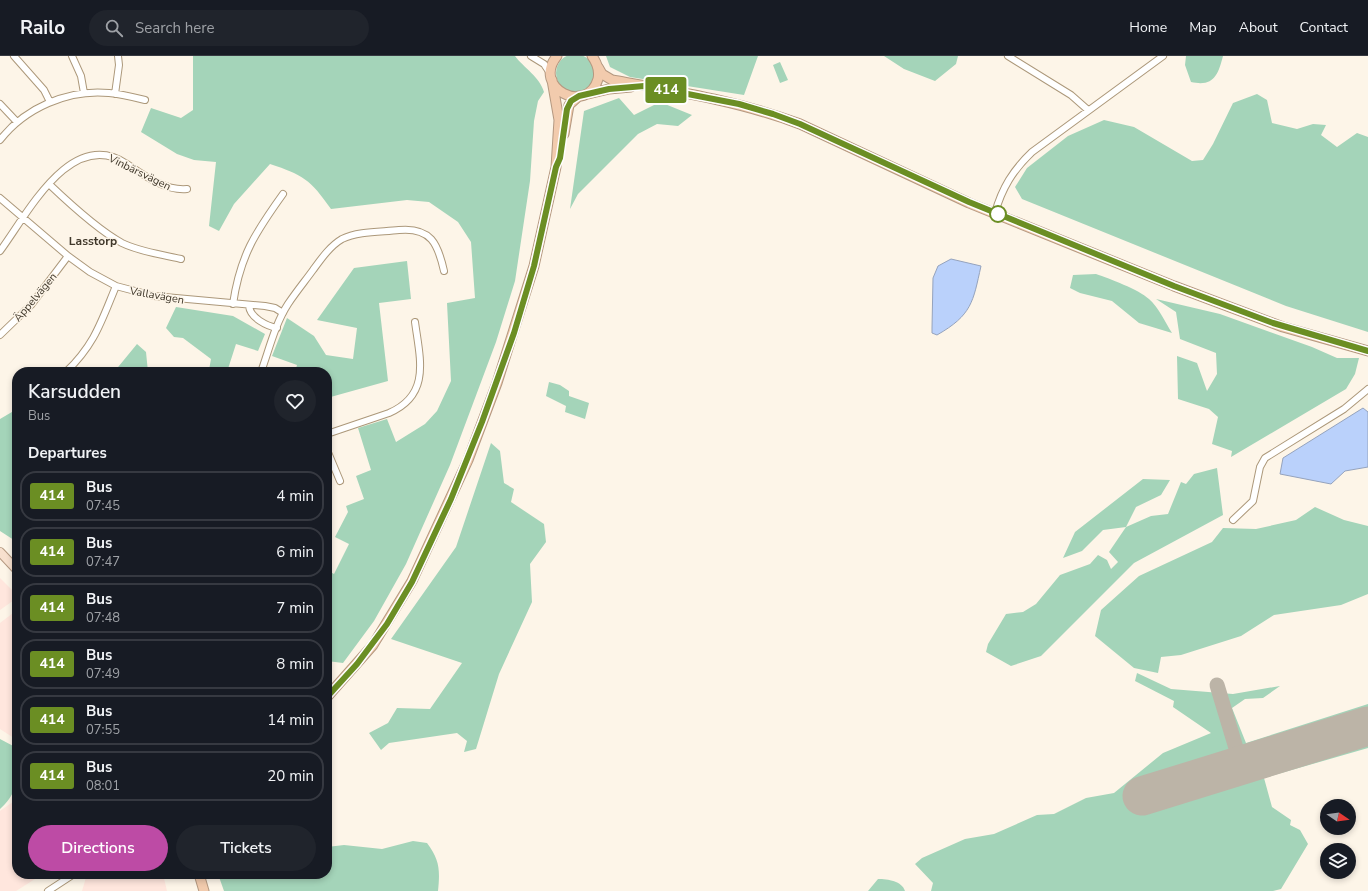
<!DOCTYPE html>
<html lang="en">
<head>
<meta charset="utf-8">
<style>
	:root { --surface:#171b24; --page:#20242c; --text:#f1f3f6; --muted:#9ea1a6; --line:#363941; --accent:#bd4ba5 }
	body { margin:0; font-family:"Nunito Sans",sans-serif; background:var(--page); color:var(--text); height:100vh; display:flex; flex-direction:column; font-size:15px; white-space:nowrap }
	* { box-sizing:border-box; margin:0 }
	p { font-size:13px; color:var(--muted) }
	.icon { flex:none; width:22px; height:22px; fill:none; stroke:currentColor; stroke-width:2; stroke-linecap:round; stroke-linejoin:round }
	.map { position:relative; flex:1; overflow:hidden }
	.panel { position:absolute; left:12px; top:311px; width:320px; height:512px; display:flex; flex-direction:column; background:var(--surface); border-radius:16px; box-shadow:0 2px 6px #0003 }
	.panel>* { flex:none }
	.badge { padding:0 8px; border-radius:3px; font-size:14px; line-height:26px }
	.needle { width:26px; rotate:103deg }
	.fabs { position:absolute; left:1320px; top:743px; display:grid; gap:8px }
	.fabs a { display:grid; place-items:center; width:36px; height:36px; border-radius:50%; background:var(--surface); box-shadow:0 2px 6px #0003; font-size:20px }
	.map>.badge { position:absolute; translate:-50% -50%; box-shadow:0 0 0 2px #fff }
	h2 { padding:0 16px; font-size:15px; line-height:36px }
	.round { display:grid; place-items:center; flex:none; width:42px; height:42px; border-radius:21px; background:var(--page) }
	.overview { display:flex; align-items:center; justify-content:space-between; height:68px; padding:0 16px }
	h1 { font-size:19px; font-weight:600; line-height:30px }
	.cta { display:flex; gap:8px; margin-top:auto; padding:8px 16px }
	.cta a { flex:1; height:46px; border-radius:24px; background:var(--accent); color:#fff; font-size:16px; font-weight:600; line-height:46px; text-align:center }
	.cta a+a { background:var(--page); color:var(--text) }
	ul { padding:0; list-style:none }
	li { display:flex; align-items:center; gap:12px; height:50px; margin:0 8px 6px; padding:0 8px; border:2px solid var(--line); border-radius:16px }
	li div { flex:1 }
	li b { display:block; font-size:15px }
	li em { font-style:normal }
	li .badge { min-width:44px; font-weight:700; text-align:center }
	header { display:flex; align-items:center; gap:24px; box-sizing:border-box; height:56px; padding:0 20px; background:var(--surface); border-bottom:1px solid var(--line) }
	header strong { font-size:19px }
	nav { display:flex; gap:22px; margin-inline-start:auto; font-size:14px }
	.search { width:280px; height:36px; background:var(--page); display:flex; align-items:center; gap:10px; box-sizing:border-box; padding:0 14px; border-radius:22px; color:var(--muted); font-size:15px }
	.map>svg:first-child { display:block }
	.commercial { fill:#ffe6dd }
	.green { fill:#a4d4b9 }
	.water { fill:#bad1fb; stroke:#95a3bd }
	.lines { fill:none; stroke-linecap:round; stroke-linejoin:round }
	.taxiway { stroke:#bcb4a7; stroke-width:15 }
	.runway { stroke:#bcb4a7; stroke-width:39 }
	.minor-casing { stroke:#ac987a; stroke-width:8 }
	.major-casing { stroke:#b49880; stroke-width:10 }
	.highway-casing { stroke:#b49880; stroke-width:11 }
	.minor { stroke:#fff; stroke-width:6 }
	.major { stroke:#f7e0ce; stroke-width:8 }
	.highway { stroke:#f2cbad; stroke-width:9 }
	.line-casing { stroke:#fff; stroke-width:9 }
	.line { stroke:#6b8e23; stroke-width:6 }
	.stop-dot { fill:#fff; stroke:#6b8e23; stroke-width:2 }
	.labels { text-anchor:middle; stroke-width:3; stroke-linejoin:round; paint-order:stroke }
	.street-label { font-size:11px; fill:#40382b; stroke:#fdf5e8 }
	.neighbourhood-label { font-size:12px; font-weight:bold; fill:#40382b; stroke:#fdf5e8 }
</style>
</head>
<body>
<header>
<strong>Railo</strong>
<div class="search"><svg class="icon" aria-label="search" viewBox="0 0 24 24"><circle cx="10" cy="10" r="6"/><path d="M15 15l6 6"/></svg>Search here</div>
<nav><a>Home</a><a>Map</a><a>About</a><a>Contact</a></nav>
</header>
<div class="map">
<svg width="1368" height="835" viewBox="0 0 1368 835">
	<rect width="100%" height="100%" fill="#fdf5e8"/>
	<path class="commercial" d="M0,522l17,17v3l-17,12z
		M17,554v130l-17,-11v-106z
		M17,743v75h26l-27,17h-16v-80z
		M87,818h76l4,17h-85z"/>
	<path class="green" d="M556 17a19 19 0 1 1 38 0a19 19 0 1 1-38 0Z
		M193,0h322c9,12 25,21 29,36l-6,9 -4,20 -4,60 -15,100 -19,61 -46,123 -44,99 -32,57 -31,42 -16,-2v-7l4,-5 -1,-12 -3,-2v-65l7,4 15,-30 -14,-7 13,-25 -2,-6 18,-7 -8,-23 15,-6 -13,-42 29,-9 9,23 29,-18 12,-13 14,-30 -4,-78 28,-5 -4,-56 -13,-20 -29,-20 -22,-2 -76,9c-21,-30 -28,-34 -61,-45l-36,40 -15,27 -10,-5 7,-64 -22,-2 -17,-6 -36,-22 10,-24 30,10 12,-8z
		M606,0h152l-14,39 -114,-18 -20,-10z
		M884,0h74l-2,8 -21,17 -31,-12z
		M1186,0h37c-5,19 -9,31 -32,26l-6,-17z
		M780,6l8,18 -8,3 -7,-18z
		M1257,38l10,6 5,23 25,6 16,-5 13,1 -5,10 16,12 20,-14 11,4v195l-82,-26 -264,-107 -7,-12 12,-19 41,-32 36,-16 30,7 58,34 11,-1 10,-16 20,-41z
		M619,42l15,17 26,-13 32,13 -14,11 -21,-2 -19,10 -60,60 -8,15 14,-98z
		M407,205l4,38 -32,4 9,78 -61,17v-26h-32l2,-7 -25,-9 15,-38 27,18 12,19 27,4 4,-31 -40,-8 37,-52z
		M1096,218c14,5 42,15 53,25 10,9 16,23 23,34l-33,-10 -27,-22 -32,-8 -10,-5 3,-13z
		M1156,243l64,15 92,33 25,11h22l-4,16 -9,15 -115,68 1,-6 -20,-7 6,-27 -9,-8 -31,-10 -1,-43 20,7 10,28 10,-17 -1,-21 -36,-14 -4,-27z
		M176,251l57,9 32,18 -7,17 -22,-7 -9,28h-14l-4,-2 2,-11 -28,-21 -9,-1 -8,-9z
		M137,288l9,8 2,20h-34z
		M549,326l11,3 9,6v5l20,7 -4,16 -20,-7 1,-6 -20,-10z
		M17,353v133l-17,-11v-112z
		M491,387l9,8 4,32 10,6 -3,13 33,22 2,18 -16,22 2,38 -33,72 -23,75 -12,3 3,-11 -10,-8 -68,10 -8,7 -12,-17 19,-10 9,-15 33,1 32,-46 -71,-24 65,-92z
		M1217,412l6,47 -89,48 -93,93 -30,10 -25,-14 2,-8 18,-30 17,-2 13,-8 24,-29 30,-11 8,-9 9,5 4,9 7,-7 -9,-10 17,-25 -23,3 -21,21 -19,7 12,-26 68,-53 27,1 -9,15 -25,12 -10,20 25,-11 17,-2 13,-32 5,2 8,-10z
		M1315,451l29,13 24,6v68l-27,11 -67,10 -33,21 -60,19 -20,2 -3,16 -24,-5 -39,-32 6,-26 38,-34 73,-34 11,-14 33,1 40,-9z
		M1137,617l34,16 62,5 47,-8 -17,12 -18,1 -13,9 14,35 122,-39v44l-104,30 8,29 19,13 -1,5 10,5 8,14 -27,45 -8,2h-342l2,-8 -18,-19 7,-6 43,-19 29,-5 43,-19 17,-1 32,-16 28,-5 49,-40 48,-20 -38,-26 1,-6 -39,-20z
		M0,683l17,9c0,26 4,42 -17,61z
		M413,785l14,2c13,17 13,28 11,48h-214l-6,-17h109v-27l17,-2 38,4z
		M878,823c10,0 24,2 27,12h-37z"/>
	<path class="water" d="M951,203l30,7c-8,36 -9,49 -44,69l-5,-2v-5l1,-50 5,-12z
		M1363,352l5,4v55l-23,4 -14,13 -51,-10 3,-16z"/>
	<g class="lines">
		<path class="taxiway" d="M1217,629l19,63"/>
		<path class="runway" d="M1142,740l226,-70"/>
		<defs>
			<path id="minor" d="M14,0l30,34 6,12
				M72,0l9,20 3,17
				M531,0l13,8 6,9
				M1008,0l63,39 17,15
				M115,38l4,-29 -1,-9
				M0,48l17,18
				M0,84c25,-32 68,-51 109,-47 12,1 24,4 36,7
				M50,129c20,19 48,45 72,58 18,9 39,11 59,16
				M0,142l68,58 22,16 26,14 38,10 111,10 10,2 8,5
				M995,157c7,-25 18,-43 37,-61l131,-96
				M0,195c27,-36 71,-125 127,-87 18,12 38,27 60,25
				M233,248c7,-48 22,-71 50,-110
				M249,250c1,12 18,20 28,22
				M0,279l31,-30 37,-49
				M66,316c29,-28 35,-50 50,-86
				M261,316c8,-22 14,-48 27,-68 8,-12 17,-23 25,-34 8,-11 17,-24 29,-31 16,-8 40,-7 57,-9 32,-3 39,14 45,41
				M327,378l62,-21c42,-18 31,-54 26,-91
				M327,394l13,31
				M1233,464l20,-19 7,-34 5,-9 79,-49 24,-20
				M48,835l26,-17"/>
			<path id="major" d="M0,496l17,18"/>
			<path id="highway" d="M557,0c-26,32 30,60 41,23 2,-9 -1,-16 -6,-23
				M598,11l4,7 10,6c63,11 127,21 188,44l169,79 205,83 109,41 85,24
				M588,38l21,-5 22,-2
				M564,78l5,-29 10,-9
				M327,641l46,-52 39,-64 56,-121 29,-77 37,-117 22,-99 3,-47 -7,-40
				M199,818l5,17"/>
		</defs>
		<use href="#minor" class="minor-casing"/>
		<use href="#major" class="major-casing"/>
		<use href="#highway" class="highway-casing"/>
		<use href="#minor" class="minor"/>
		<use href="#major" class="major"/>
		<use href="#highway" class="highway"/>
	</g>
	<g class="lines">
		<defs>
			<path id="line" d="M327,641l30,-33 30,-40 25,-42 39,-83 31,-77 32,-89 20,-67 22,-99 4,-9 7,-49 4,-8 8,-5 30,-7 35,-3 13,2 82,16 34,10 27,10 169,78 205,84 99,37 95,28"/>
		</defs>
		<use href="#line" class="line-casing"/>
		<use href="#line" class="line"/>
	</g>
	<circle class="stop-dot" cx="998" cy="158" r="8"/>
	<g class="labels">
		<g class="street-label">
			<text transform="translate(140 116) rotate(26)" y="4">Vinbärsvägen</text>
			<text transform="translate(157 239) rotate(10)" y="4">Vallavägen</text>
			<text transform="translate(35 241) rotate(-50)" y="4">Äppelvägen</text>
		</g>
		<g class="neighbourhood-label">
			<text x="93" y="189">Lasstorp</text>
		</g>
	</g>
</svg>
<div class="fabs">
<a><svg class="needle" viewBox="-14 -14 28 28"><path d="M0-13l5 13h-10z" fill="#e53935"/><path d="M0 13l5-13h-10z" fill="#9ea1a6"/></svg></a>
<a><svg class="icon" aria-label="layers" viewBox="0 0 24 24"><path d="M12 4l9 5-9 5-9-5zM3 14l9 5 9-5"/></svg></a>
</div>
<b class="badge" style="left:666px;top:34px;background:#6b8e23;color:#fff">414</b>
<section class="panel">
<div class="overview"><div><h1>Karsudden</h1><p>Bus</p></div><a class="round"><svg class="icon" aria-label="heart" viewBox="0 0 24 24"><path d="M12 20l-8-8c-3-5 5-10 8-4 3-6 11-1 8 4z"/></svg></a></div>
<h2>Departures</h2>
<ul>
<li><span class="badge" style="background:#6b8e23;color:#fff">414</span><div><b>Bus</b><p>07:45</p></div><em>4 min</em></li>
<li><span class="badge" style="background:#6b8e23;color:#fff">414</span><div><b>Bus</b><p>07:47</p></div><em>6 min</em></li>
<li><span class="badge" style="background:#6b8e23;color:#fff">414</span><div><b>Bus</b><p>07:48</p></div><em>7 min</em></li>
<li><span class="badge" style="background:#6b8e23;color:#fff">414</span><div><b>Bus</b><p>07:49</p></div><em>8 min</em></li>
<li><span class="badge" style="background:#6b8e23;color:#fff">414</span><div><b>Bus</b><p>07:55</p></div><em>14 min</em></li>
<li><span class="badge" style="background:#6b8e23;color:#fff">414</span><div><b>Bus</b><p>08:01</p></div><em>20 min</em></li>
</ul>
<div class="cta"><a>Directions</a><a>Tickets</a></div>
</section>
</div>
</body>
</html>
